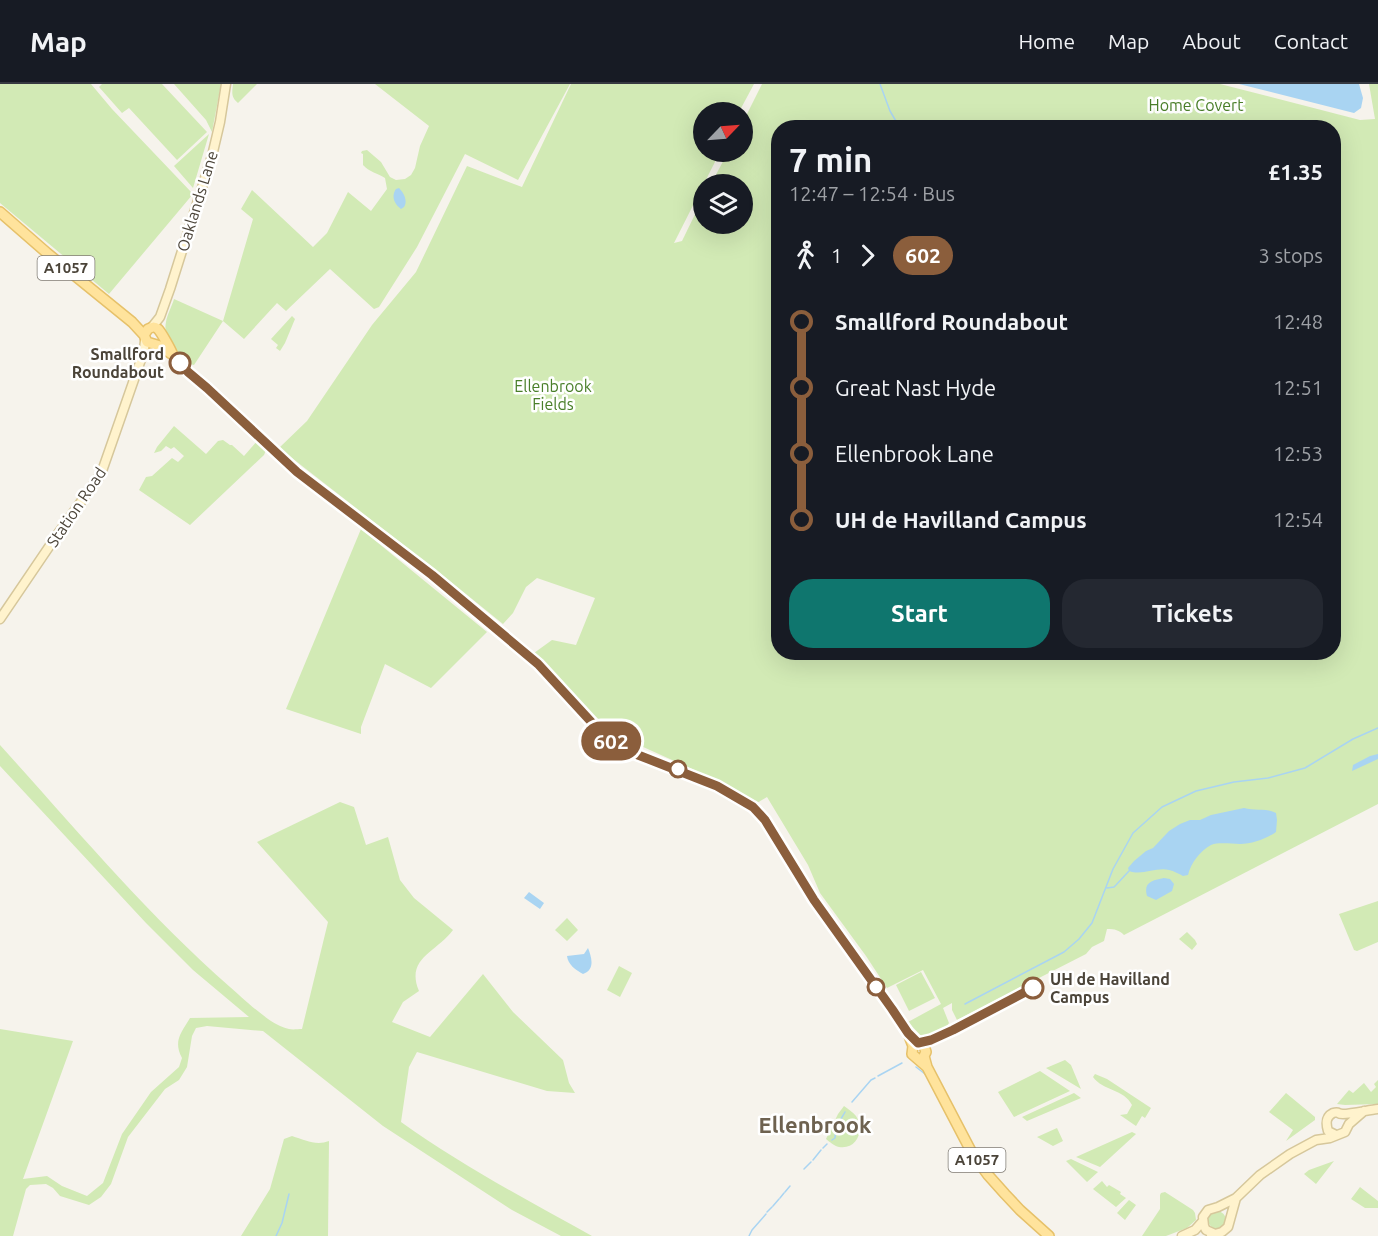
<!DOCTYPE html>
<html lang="en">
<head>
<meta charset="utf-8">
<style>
	:root { --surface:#171b24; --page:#242831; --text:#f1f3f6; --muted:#9ea1a6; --line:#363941; --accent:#0f766e }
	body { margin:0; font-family:Ubuntu,sans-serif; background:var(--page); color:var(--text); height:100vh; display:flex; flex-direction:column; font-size:22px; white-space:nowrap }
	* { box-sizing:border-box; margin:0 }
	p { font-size:20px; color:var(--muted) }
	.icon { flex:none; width:33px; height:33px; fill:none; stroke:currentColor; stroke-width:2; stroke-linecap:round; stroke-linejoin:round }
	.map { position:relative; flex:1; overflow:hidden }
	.side { position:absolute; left:771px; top:36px; width:570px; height:540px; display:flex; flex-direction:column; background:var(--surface); border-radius:24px; box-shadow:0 6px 24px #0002 }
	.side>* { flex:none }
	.badge { padding:0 12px; border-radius:20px; font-size:21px; line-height:39px }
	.needle { width:39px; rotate:65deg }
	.buttons { position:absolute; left:693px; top:18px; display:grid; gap:12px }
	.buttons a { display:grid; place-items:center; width:60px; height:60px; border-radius:50%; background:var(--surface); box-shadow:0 6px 24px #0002; font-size:30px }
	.map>.badge { position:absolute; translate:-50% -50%; box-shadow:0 0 0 3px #fff }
	.legs { display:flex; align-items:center; gap:9px; height:66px; padding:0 18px; font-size:20px }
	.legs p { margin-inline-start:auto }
	.overview { display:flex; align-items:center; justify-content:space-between; height:102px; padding:0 18px }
	h1 { font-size:33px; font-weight:700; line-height:45px }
	.action { display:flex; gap:12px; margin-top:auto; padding:12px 18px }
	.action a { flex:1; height:69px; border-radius:24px; background:var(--accent); color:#fff; font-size:24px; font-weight:700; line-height:69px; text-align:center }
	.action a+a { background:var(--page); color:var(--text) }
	ul { padding:0 18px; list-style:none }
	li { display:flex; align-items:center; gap:21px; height:66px; font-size:22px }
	li i { display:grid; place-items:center; width:9px; height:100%; margin:0 8px; background:currentColor }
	li i::after { content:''; width:15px; height:15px; margin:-8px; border:4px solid; border-radius:50%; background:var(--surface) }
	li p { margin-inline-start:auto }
	li:first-child i { background:linear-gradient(#0000 50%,currentColor 0) }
	li:last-child i { background:linear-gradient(currentColor 50%,#0000 0) }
	header { display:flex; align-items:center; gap:36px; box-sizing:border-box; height:84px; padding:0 30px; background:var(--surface); border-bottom:2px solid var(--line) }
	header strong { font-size:28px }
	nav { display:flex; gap:33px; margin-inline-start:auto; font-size:21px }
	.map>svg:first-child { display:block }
	.green { fill:#d2eab5; fill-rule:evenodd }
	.water { fill:#a9d4f2 }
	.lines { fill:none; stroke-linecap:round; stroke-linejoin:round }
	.stream { stroke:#a9d4f2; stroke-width:1.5 }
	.secondary-casing { stroke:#d6c79b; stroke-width:11 }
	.primary-casing { stroke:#e6c16a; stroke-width:12 }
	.secondary { stroke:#fff3cd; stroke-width:8 }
	.primary { stroke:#ffe39c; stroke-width:9 }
	.line-1-casing { stroke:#fff; stroke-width:14 }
	.line-1 { stroke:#8b5e3c; stroke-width:9 }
	.stop-1-dot { fill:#fff; stroke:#8b5e3c; stroke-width:3 }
	.labels { text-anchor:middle; stroke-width:5; stroke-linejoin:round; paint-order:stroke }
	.shield { fill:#fff; stroke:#817c74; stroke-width:1.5 }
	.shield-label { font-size:15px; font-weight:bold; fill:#4b4439 }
	.park-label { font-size:16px; fill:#4a7f2a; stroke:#fff }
	.street-label { font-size:16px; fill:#4b4439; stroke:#fff }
	.stop-label { font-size:16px; font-weight:bold; fill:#4b4439; stroke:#fff; text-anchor:end }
	.district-label { font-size:22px; font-weight:bold; fill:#6e6250; stroke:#fff }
</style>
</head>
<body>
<header>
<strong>Map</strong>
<nav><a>Home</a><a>Map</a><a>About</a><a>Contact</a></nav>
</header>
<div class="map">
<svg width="1378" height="1152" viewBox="0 0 1378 1152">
	<rect width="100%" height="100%" fill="#f6f3ec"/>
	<path class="green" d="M0,0h91l21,25 81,85 -84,100 -109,-91z
		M102,0h60l45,48 -30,28 -48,-52 -7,5 -23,-26z
		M174,0h47l-9,48 -6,-12z
		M233,0h24l-19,19c-7,-6 -6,-10 -5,-19z
		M375,0h195l-52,96 -53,-26 -48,93 -38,60 -5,2 -44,-40 -44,42 -9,-8 -33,36 -21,-18 -29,44 -4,-1c-10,-11 -28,-25 -24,-42 1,-7 6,-16 8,-23l49,22 30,-102 -12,-10 11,-19 61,57 14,-14 21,-41 23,19 16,-22 -2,-11c-8,-5 -16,-6 -22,-13v-11l-2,-1 1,-2 5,-1 14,12 9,15 6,3 9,-1 6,-4 4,-7 5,-22 9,-20z
		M571,0h183l-15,28h-35v40h16l-46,91 8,-2 21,-43 1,26h38v-40h-31l17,-32h14l1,-30 19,-38h458l140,36 15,-1 -6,-35h9v720l-254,131c-5,-5 -9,-6 -17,-6l-3,12 -12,6 -6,7 -129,66 -5,-10v-7l-9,5 6,15 -2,3 -21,11h-4l-14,-15 33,-18 -18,-34 -36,18 -21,-32 -46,-63 -12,-28 -41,-68 -10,6 -34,-20 -113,-51 -76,-79 18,-13 24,5 19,-47 -58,-20 -11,9 -13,26 -10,11 -52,-42 -172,-134 28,-27 65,-96 44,-53 51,-106 55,21zM778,44h556v524h-556z
		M209,50l-16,54 -19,-22z
		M292,232l3,3 -10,24 -5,8 -4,-3 2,-3 -7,-6z
		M174,342l32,28 12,-13 5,-1 7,5h2l12,11 13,-15 9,9 -2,5 -74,70 -51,-35 7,-13 6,-1 20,-18 6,4 6,-6 -10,-9 -3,2 -5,-3 -5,5 -7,2 3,-6z
		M361,445l126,103 -56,56 -46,-24 -24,63v7l-75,-25z
		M0,661c75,83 146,168 230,242 14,12 41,39 59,42 4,1 9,0 13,0l26,-107 -71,-80 83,-40 14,5 12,38 22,-8 12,43 14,18 39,32c-16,22 -48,28 -34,61l-16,11 -11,20 38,15 53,-63 30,38 50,48 6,23 6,10 -28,-2 -130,-39 -8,15 -8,55c60,43 126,78 191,114h-31l-49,-26 -129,-84 -120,-95 -56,-5 -11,2 -4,8 -5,31 -8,13 -14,9 -37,48 -17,47 -10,13 -12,8 -29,-9 -7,-8 -7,-4 -16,1 -4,4 -13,47h-13v-207l73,12 -50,138 24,-3 15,10 25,10 16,-13 19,-49 29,-42 28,-25 3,-9c-9,-17 -1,-25 8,-40l59,-1 -56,-47 -47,-47 -146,-157z
		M1378,817v41l-21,9 -3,-1 -15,-36z
		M567,834l11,12 -11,11 -12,-11z
		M1187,848l8,8 2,4 -5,6 -13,-11z
		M619,882l13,7 -12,24 -13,-7z
		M921,888l14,26 -26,13 -13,-26z
		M1065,976l6,5 10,24 -35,-21z
		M1040,987l30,20 -56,26 -16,-25z
		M1095,990l12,5 44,29 -6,10 -3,-2 -6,10 -16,-11 7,-1 5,-9c-8,-16 -29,-14 -39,-28z
		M1378,996v24l-33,1 -8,-1 12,-14 4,3 11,-10 7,9 5,-5 -2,-3z
		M1074,1009l7,5 -54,23 -5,-4z
		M1286,1009l29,24v3l-29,21 7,-11 -24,-18z
		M844,1022c4,3 9,6 12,10 9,14 1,34 -17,31 -5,-1 -9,-5 -13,-8l12,-25z
		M1057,1044l6,13 -10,5 -16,-9z
		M1132,1048l4,2 -36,33 -24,-10z
		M292,1052c13,4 24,10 37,5l-1,95h-87l29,-47 14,-50z
		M1071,1075l27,13 -11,10 -21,-21z
		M1334,1077l-18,23 -12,-10 5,-4z
		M1102,1097l5,6 2,-2 12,7 -1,2 6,4 -10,9 -23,-18z
		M1360,1103l18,14v7h-13l-14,-9z
		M1165,1108l28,18 2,3 1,7 -9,8 -21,8h-24l18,-27v-14l1,-2z
		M1129,1116l7,5 -11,15 -8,-7z
		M1208 1136a9 9 0 1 1 18 0a9 9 0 1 1-18 0Z"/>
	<path class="water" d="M1239,0h120l4,14 -2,10 -7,5z
		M399,104c5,5 9,13 5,19l-3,2c-7,-5 -10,-13 -5,-20z
		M1378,670v5l-26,12 1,-6 17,-9z
		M1244,724c11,3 24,0 32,5l1,7 -1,12c-10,7 -24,12 -36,12 -9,0 -21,-2 -29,1 -11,6 -20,18 -23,30l-5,1c-4,-2 -9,-5 -14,-6 -13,-3 -27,6 -40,1l-1,-3 6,-7 12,-10 7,-3 16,-17 11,-7 10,-4h10l11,-5z
		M1164,794l6,1 4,5 -2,7 -16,9 -9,-4c-4,-14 6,-16 17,-18z
		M529,808l15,11 -4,6 -16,-11z
		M588,864c4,10 7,22 -5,26 -7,-4 -15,-9 -16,-18l17,-2z"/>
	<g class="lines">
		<path class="stream" d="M880,0l10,27 10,17
			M1107,804l7,-1 2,-2 13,-14
			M965,920l99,-52 15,-13 13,-16 21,-54 20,-36 29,-26 34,-16 38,-9 34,-4 37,-10 48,-29 25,-11
			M916,983l9,7
			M878,992l24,-13
			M852,1018l19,-22 4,-2
			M832,1056l3,-2c0,-11 5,-17 10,-26
			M823,1064l4,-4
			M813,1076l8,-10
			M804,1085l7,-7
			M785,1108l5,-6
			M780,1114l4,-5
			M773,1122l6,-7
			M767,1128l5,-5
			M276,1152l6,-13 7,-29
			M749,1152l3,-6 14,-16"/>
		<defs>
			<path id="secondary" d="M152,243l8,-10 10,-28 42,-133 8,-34 6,-38
				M0,535l57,-84 44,-61 43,-123 1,-11
				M1336,1051l-8,-4c-2,-7 -3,-14 5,-18 7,-2 3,1 10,1 8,0 26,-4 35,-5
				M1215,1150l-9,-4 -2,-4 -1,-9 5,-7 10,-3 18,-9 24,-23 30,-21 26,-14 14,-2 15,-6 4,-8 15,-13
				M1211,1151l11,-3 6,-5 8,-29
				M1182,1152l13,-6 8,-9"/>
			<path id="primary" d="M0,128l47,41 85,69 12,13 3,7 13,4 13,9 15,17 19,16 90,84 135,103 106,89 68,74 15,10 96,38 36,21 12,13 49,80 90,126 4,7 5,13 -1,8 15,13
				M144,251l4,-6c4,-2 6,-3 10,0 3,3 12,19 14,24
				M913,962l5,-3 6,3 2,6 -2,4 3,11 45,86 16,22 17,19 15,16 29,26"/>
		</defs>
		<use href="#secondary" class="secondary-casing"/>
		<use href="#primary" class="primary-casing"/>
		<use href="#secondary" class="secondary"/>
		<use href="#primary" class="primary"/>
	</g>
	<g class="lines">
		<defs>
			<path id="line-1" d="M180,279l8,9 19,16 90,84 135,103 106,89 68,74 15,10 17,7 79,31 36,21 12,13 49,80 78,109 16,24 10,10 13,-3 22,-10 80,-42"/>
		</defs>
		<use href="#line-1" class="line-1-casing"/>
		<use href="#line-1" class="line-1"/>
	</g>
	<g class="stop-1-dot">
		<circle cx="180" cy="279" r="10"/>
		<circle cx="678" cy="685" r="8"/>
		<circle cx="876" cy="903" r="8"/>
		<circle cx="1033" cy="904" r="10"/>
	</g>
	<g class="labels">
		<g class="shield">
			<rect x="37.5" y="172" width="57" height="24" rx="4.5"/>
			<rect x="948.5" y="1064" width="57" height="24" rx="4.5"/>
		</g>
		<g class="shield-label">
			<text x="66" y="189">A1057</text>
			<text x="977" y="1081">A1057</text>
		</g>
		<g class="park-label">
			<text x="1196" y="27">Home Covert</text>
			<text x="553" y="308">Ellenbrook<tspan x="553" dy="18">Fields</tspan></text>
		</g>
		<g class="street-label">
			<text transform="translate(197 117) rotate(-73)" y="6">Oaklands Lane</text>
			<text transform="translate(76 423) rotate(-56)" y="6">Station Road</text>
		</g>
		<g class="stop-label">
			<text x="164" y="276">Smallford<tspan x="164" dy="18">Roundabout</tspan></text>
			<text x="1050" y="901" text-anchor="start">UH de Havilland<tspan x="1050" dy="18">Campus</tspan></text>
		</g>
		<g class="district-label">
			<text x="815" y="1049">Ellenbrook</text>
		</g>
	</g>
</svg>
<div class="buttons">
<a><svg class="needle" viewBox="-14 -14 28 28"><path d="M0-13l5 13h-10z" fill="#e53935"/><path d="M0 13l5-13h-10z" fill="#9ea1a6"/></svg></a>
<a><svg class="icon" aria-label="layers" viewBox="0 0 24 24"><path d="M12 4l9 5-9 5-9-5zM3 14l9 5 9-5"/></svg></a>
</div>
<b class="badge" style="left:611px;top:657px;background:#8b5e3c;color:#fff">602</b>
<section class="side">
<div class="overview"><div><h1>7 min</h1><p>12:47 – 12:54 · Bus</p></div><b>£1.35</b></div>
<div class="legs"><svg class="icon" aria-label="walk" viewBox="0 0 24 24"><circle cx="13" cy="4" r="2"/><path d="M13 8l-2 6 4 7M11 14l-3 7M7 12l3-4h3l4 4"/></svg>1<svg class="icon" aria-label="forward" viewBox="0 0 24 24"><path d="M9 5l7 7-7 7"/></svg><b class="badge" style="background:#8b5e3c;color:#fff">602</b><p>3 stops</p></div>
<ul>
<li><i style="color:#8b5e3c"></i><b>Smallford Roundabout</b><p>12:48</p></li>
<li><i style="color:#8b5e3c"></i><span>Great Nast Hyde</span><p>12:51</p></li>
<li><i style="color:#8b5e3c"></i><span>Ellenbrook Lane</span><p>12:53</p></li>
<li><i style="color:#8b5e3c"></i><b>UH de Havilland Campus</b><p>12:54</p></li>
</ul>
<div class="action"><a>Start</a><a>Tickets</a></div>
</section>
</div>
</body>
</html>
